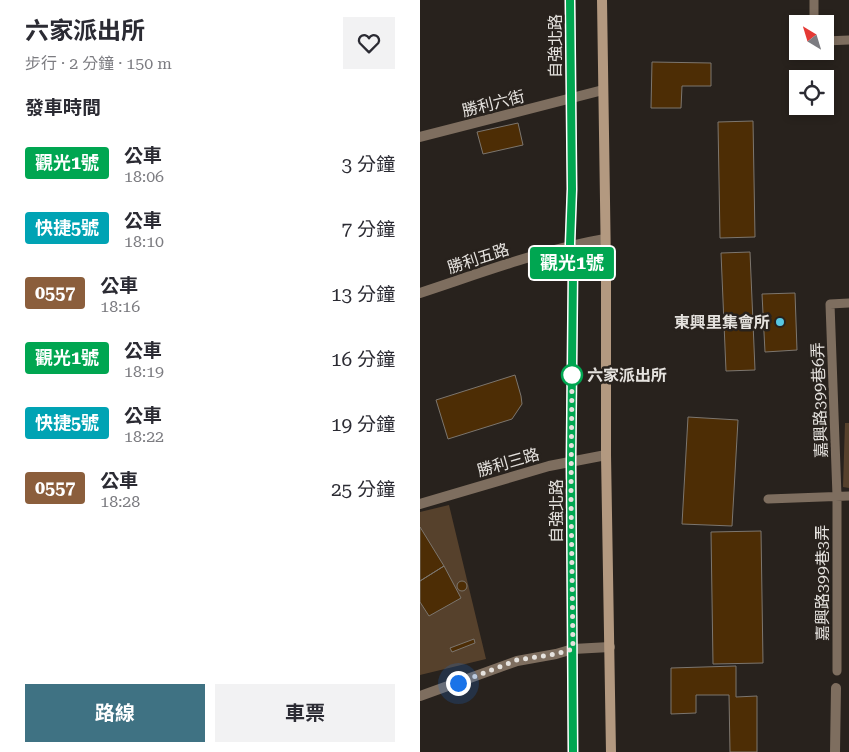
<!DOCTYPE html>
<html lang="zh-TW">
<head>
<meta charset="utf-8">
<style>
	:root { --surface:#fff; --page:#f2f2f3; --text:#2b2b33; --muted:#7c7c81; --accent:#3f7283 }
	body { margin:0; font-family:"Roboto Serif","Noto Sans TC",serif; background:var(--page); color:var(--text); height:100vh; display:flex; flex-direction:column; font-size:19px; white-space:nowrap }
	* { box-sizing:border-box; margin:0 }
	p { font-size:16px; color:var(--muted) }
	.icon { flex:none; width:28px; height:28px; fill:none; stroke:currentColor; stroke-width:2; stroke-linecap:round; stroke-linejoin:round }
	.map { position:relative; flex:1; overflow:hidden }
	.drawer { display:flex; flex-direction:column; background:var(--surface); width:420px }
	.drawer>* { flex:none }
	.badge { padding:0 10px; border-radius:4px; font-size:18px; line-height:32px }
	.needle { width:32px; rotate:322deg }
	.buttons { position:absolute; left:369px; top:15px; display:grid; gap:10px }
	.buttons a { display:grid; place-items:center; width:45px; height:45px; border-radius:0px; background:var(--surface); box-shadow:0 2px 8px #0003; font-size:25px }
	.you { position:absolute; width:25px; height:25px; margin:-12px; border:4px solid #fff; border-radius:50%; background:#1a73e8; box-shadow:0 0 0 8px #1a73e833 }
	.map>.badge { position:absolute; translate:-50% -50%; box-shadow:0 0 0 2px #fff }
	h2 { padding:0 25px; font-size:19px; line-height:45px }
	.round { display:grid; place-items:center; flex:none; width:52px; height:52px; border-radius:0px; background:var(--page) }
	.overview { display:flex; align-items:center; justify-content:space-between; height:85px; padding:0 25px }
	h1 { font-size:24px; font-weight:700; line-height:38px }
	.cta { display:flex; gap:10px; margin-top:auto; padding:10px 25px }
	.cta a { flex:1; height:58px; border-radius:0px; background:var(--accent); color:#fff; font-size:20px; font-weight:700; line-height:58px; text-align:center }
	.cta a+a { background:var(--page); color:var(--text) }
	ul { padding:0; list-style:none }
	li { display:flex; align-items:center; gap:15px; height:65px; padding:0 25px }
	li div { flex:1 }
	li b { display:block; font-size:19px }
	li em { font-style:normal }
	li .badge { min-width:55px; font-weight:700; text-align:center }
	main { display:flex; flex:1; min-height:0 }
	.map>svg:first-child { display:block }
	.green { fill:#56412c }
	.building { fill:#4d2d05; stroke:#7c766f }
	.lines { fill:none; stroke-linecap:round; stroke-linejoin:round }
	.service { stroke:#7e6e5f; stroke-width:9 }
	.minor { stroke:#7e6e5f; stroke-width:10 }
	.secondary { stroke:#b39980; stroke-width:10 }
	.line-casing { stroke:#fff; stroke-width:11 }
	.line { stroke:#00a651; stroke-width:8 }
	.walk { stroke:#e5e2de; stroke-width:5; stroke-dasharray:0 9 }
	.poi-dot { fill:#58c8e4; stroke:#28221d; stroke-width:2 }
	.stop-dot { fill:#fff; stroke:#00a651; stroke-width:2.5 }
	.labels { text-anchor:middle; stroke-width:5; stroke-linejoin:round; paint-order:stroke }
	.street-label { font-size:16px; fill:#e5e2de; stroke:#28221d }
	.poi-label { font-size:16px; font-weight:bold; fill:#e5e2de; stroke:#28221d; text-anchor:end }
	.stop-label { font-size:16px; font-weight:bold; fill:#e5e2de; stroke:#28221d; text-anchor:start }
</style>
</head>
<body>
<main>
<section class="drawer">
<div class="overview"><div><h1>六家派出所</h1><p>步行 · 2 分鐘 · 150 m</p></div><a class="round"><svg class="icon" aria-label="heart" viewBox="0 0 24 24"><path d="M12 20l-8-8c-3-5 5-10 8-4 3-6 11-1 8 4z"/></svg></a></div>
<h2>發車時間</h2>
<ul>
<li><span class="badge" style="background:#00a651;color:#fff">觀光1號</span><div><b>公車</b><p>18:06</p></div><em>3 分鐘</em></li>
<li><span class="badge" style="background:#00a3b4;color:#fff">快捷5號</span><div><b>公車</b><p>18:10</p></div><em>7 分鐘</em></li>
<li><span class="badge" style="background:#8b5e3c;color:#fff">0557</span><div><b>公車</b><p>18:16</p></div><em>13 分鐘</em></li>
<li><span class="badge" style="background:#00a651;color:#fff">觀光1號</span><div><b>公車</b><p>18:19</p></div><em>16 分鐘</em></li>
<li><span class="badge" style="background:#00a3b4;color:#fff">快捷5號</span><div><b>公車</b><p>18:22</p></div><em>19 分鐘</em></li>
<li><span class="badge" style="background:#8b5e3c;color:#fff">0557</span><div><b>公車</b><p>18:28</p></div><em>25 分鐘</em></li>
</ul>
<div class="cta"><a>路線</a><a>車票</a></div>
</section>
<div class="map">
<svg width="429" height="752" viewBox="0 0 429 752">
	<rect width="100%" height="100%" fill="#28221d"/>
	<path class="green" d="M425,423h4v65l-6,-1z
		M29,505l37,154 -66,16v-163z"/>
	<path class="building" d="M232,62l59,1v23h-29l-1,22h-30z
		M333,121l2,116 -35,1 -2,-116z
		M98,123l5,22 -40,9 -6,-22z
		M330,252l5,118 -29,1 -5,-118z
		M375,293l2,57 -32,2 -3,-58z
		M95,375l6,21 1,8 -10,15 -64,20 -12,-39z
		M268,417l50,3 -6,106 -50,-2z
		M0,527l24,39 -24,15z
		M341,531l2,132 -50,1 -2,-132z
		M24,566l17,32 -32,18 -9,-14v-21z
		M37 586a5 5 0 1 1 10 0a5 5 0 1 1-10 0Z
		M54,639l1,4 -23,9 -2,-4z
		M316,666v31l21,-1v56h-27l-1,-57h-33v18l-25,1v-46z"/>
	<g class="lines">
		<path class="service" d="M394,0v24
			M405,41l24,-1
			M348,499l81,-3
			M417,671v-175l-7,-192 19,-1"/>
		<path class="minor" d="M0,137l183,-47
			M0,293c61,-20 121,-43 185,-54
			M0,504l129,-38 57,-11
			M0,696l97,-35 39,-7 17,-5 37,-2
			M415,752l1,-64"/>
		<path class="secondary" d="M150,0l2,189 -2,56 3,26 -2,190 2,291
			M182,0l4,267v188l5,297"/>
	</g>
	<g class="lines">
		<defs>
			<path id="line" d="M150,0l2,189 -2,55 3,27 -2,190 2,291"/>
		</defs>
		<use href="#line" class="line-casing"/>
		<use href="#line" class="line"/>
		<path class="walk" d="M38,683l59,-23 39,-6 17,-5 -2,-153 1,-121"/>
	</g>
	<circle class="poi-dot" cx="360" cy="322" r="5"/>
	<circle class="stop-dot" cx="152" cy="375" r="10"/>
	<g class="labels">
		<g class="street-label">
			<text transform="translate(135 46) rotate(-90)" y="6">自強北路</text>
			<text transform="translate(73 103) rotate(-14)" y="6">勝利六街</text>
			<text transform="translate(58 258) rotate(-18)" y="6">勝利五路</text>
			<text transform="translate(399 400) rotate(-92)" y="6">嘉興路399巷6弄</text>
			<text transform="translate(88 462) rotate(-16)" y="6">勝利三路</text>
			<text transform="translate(136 511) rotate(-90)" y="6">自強北路</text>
			<text transform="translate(402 583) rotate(-90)" y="6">嘉興路399巷3弄</text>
		</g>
		<g class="poi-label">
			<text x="350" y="328">東興里集會所</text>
		</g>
		<g class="stop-label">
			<text x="167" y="381">六家派出所</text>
		</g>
	</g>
</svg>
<div class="buttons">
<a><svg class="needle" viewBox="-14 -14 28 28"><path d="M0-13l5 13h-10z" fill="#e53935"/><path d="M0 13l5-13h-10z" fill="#7c7c81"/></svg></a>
<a><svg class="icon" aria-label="locate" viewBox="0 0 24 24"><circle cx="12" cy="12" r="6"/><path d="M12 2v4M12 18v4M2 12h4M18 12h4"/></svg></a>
</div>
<div class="you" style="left:38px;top:683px"></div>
<b class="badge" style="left:152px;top:263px;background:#00a651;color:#fff">觀光1號</b>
</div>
</main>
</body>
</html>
